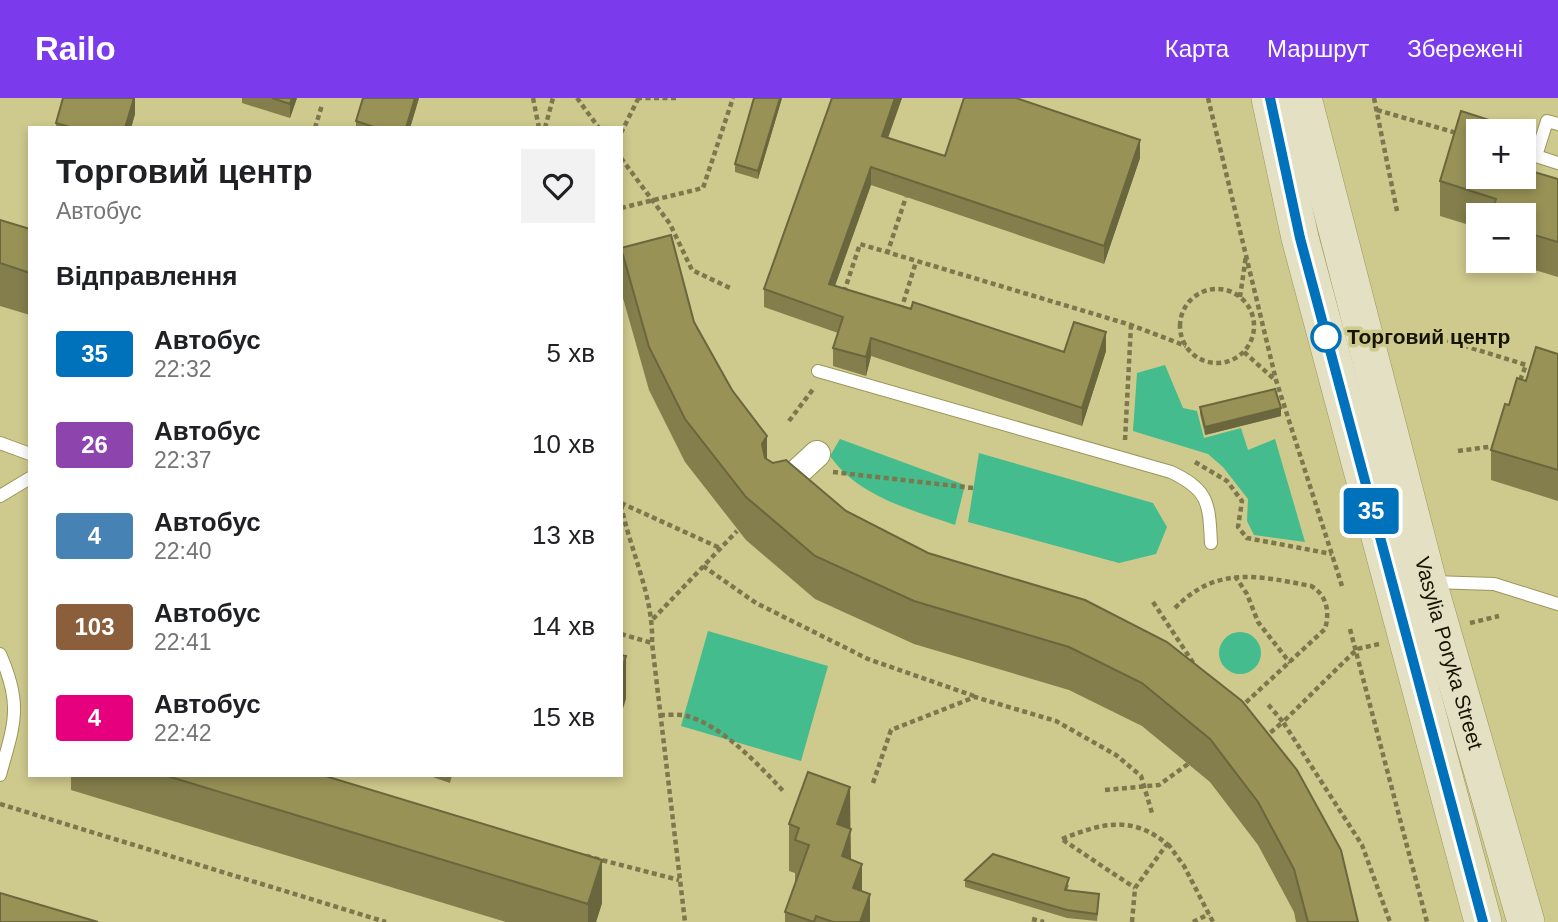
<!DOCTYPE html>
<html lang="uk">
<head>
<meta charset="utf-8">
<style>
	:root { --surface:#fff; --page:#f2f2f2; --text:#202124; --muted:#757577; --accent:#7c3aed }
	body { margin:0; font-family:Helvetica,sans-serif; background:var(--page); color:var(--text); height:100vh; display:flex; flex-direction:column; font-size:26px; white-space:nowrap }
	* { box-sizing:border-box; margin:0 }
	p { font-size:23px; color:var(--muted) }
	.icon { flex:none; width:38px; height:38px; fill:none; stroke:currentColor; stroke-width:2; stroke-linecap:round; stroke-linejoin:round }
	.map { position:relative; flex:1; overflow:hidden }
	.side { position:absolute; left:28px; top:28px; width:595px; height:651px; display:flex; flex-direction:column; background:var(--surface); border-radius:0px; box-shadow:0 4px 10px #0003 }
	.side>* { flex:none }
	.badge { padding:0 14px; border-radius:5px; font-size:24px; line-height:46px }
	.buttons { position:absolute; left:1466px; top:21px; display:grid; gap:14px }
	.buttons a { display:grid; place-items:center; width:70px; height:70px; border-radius:0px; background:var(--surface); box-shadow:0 4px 10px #0003; font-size:35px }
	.map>.badge { position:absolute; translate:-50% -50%; box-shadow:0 0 0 4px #fff }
	h2 { padding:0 28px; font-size:26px; line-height:63px }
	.round { display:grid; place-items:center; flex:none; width:74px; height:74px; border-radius:0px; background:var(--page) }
	.head { display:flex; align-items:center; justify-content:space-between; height:119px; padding:0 28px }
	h1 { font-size:33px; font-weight:800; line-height:52px }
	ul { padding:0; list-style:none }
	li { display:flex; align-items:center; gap:21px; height:91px; padding:0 28px }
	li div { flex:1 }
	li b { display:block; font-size:26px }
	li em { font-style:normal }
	li .badge { min-width:77px; font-weight:700; text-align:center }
	header { display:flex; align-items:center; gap:42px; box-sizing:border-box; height:98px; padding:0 35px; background:var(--accent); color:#fff }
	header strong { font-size:33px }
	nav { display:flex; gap:38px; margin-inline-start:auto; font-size:24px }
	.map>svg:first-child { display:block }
	.green { fill:#44bc8d }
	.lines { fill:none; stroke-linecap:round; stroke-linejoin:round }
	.lane-casing { stroke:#9b965a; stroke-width:14 }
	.street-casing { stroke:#9b965a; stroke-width:28 }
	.secondary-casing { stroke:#9b965a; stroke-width:38 }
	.path { stroke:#7c784e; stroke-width:4.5; stroke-dasharray:5 3.5; stroke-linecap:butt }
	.lane { stroke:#fff; stroke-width:12 }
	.street { stroke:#fff; stroke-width:26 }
	.secondary { stroke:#e3e0c4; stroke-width:37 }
	.wall { fill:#837e4b }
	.shaded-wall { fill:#6a663d }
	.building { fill:#989257; stroke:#6a663d; stroke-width:2 }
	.line-casing { stroke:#fff; stroke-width:16 }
	.line { stroke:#0072bc; stroke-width:10 }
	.stop-dot { fill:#fff; stroke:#0072bc; stroke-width:3.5 }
	.labels { text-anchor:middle; stroke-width:7; stroke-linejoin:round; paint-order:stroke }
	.stop-label { font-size:21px; font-weight:bold; fill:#161400; stroke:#cec98c; text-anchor:start }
	.street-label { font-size:21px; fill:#161400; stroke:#cec98c }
</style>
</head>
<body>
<header>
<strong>Railo</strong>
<nav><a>Карта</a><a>Маршрут</a><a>Збережені</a></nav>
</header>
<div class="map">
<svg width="1558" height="824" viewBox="0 0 1558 824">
	<rect width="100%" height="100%" fill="#cec98c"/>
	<path class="green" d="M1165,267l18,43 14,3 7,27 37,-10 7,22 27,-11 30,103 -51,-7 -7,-14 1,-22 -25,-32 -15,-13 -75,-23 4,-58z
		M840,341l125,46 -10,40c-45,-16 -96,-28 -125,-69z
		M979,355l174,50 14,24 -11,27 -37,9 -151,-41z
		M708,533l120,35 -27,95 -120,-35z
		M1219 555a21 21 0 1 1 42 0a21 21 0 1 1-42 0Z"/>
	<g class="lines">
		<defs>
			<path id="lane" d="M1558,26l-11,-3 -11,35 22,7
				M818,273l353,101c38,18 38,31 40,71
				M0,345l30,11
				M0,398l30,-18
				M1432,484l62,2 64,20
				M0,556c23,52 14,70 0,121"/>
			<path id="street" d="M777,393l40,-37"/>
			<g id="secondary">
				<path d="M1270,0l30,140 183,684"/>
				<path id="s1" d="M1303,0l125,484 98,340"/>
			</g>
		</defs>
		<use href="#lane" class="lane-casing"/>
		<use href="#street" class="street-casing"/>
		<use href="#secondary" class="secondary-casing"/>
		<path class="path" d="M533,0l6,30
			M577,0l22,30
			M637,0h39
			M1208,0l68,282 66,206
			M1374,0l23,113
			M1377,12l83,24
			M315,30l7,-23
			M545,30l8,-30
			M621,35l17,-34
			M621,60l49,66 22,46 38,18
			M621,110l82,-20 30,-90
			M887,156l19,-57
			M1180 228a37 37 0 1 1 74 0a37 37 0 1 1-74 0Z
			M844,194l16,-48 271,81 55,21
			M1240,199l6,-41
			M901,212l15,-48
			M1431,246l15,-4 80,25 -7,18
			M1244,254l30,27
			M789,323l25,-33
			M1125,342l6,-115
			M1458,353l37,-5
			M1195,364l32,19 15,20 -4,26 9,11 85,16
			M833,374l140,16
			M621,405l99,45
			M621,407c9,45 33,92 31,138l33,279
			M703,468l53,37 112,56 106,37
			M1235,478l12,18 11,28 32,41
			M1153,504l43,65
			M1175,510c42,-43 84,-32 136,-22 16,9 19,26 14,43l-84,78
			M653,521l84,-88
			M1470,525l29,-7
			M1350,531l77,293
			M621,536l31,9
			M1379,546l-22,5 -74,73 79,123 28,77
			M660,617c8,0 20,-1 27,1 36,10 74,51 98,77
			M1264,640l19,-16 -17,-20
			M873,685l18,-53 84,-33 81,24 60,34 25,21 11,37
			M1105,692l54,-5 29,-21
			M0,706l386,118
			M1062,741c40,-16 70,-24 105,5l-32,44 -3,34
			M1063,742l72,48
			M1168,746l16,22 29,56
			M586,758l93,24
			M1032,821l12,3
			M1193,824l16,-8"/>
		<use href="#lane" class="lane"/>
		<use href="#street" class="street"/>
		<use href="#secondary" class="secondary"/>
	</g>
	<path class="wall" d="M135,0v16l-4,14h-75v-5z
		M242,0h55l-7,20 -48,-15z
		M419,0l-9,30h-54v-7z
		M782,0l-24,81 -23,-7v-8z
		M832,0h70l-14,40 57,18 195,2 -36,106 -233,-79 -36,101 229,66 42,-1 -24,75 -211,-70 -5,20 -33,-10v-18l5,-15 -74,-26v-18z
		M1517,33l-38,46 79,2v98l-53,-16h19v-46h-45v13l-39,-12v-35z
		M0,122l30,9v86l-30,-9z
		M621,150l73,74 73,138 79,51 82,42 239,89 191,280h-62l-2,-10 -36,-67 -48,-63 -68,-56 -73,-36 -155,-46 -99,-45 -69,-59 -61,-78 -36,-72 -28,-99z
		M1558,256v147l-67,-21v-30l18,-45z
		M1200,309l81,9 -76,19 -5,-21z
		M71,677h251l280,128 -6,19h-90l-435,-132z
		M427,677h25l-2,8z
		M789,726l61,4 1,32 11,31 8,31h-85v-10l10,-28v-11l-6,-2z
		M965,782l104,5 -2,6 32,10 -2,20 -30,-3 -102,-31z"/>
	<path class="shaded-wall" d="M134,0h1v16l-4,14h-6z
		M292,0h5l-7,20v-14z
		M415,0h4l-9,30h-4z
		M780,0h2l-24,81v-8z
		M895,0h7l-20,56v-18z
		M1140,42v18l-36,106v-18z
		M871,69v18l-42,117v-18z
		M1106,234v19l-24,75v-18z
		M871,240v18l-5,20v-19z
		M1281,310v8l-76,19v-8z
		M767,338v43l-5,-35z
		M626,558v43l-5,16v-43z
		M850,689l1,89 -9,27 -5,-79z
		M602,762v43l-6,19h-8v-18z
		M862,766v46l-9,-22z
		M870,796v28h-10z"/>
	<path class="building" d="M63,0h71l-9,30h-52l-17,-5z
		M272,0h20l-2,6z
		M363,0h52l-9,30h-29l-21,-7z
		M754,0h26l-22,73 -23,-7z
		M832,0h63l-13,38 63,20 19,-58h52l124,42 -36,106 -233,-79 -42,117 82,25 2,-7 151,50 10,-30 32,10 -24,76 -211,-70 -5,19 -33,-9 10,-31 -79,-28z
		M1461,13l56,18v2h-38v46h45v-8l34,10v63l-34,-10v-17h-33l5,-16 -56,-18z
		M0,122l30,9v44l-30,-10z
		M671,137l23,87 38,68 35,46 -5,8 3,14 8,5 13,-3 60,51 82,42 157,47 82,42 75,59 55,69 44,80 17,72h-50l-14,-53 -36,-67 -48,-63 -68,-56 -73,-36 -155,-46 -99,-45 -69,-59 -61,-78 -36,-72 -28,-99z
		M1536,249l22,7v116l-67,-20 14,-46 4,1 8,-27 9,3z
		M1275,291l6,19 -76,19 -5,-20z
		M621,557l5,1 -5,16z
		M808,674l42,15 -13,37 14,5 -9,27 20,8 -9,24 17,6 -10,28h-27l-17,-6 -2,6 -29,-10 24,-67 -14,-5 4,-12 -10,-4z
		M164,677h158l280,85 -14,44z
		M993,756l76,24 -4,12 34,4 -2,20 -30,-4 -102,-30z
		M0,795l98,29h-98z"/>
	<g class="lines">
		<defs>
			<path id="line" d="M1270,0l30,140 183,684"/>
		</defs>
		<use href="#line" class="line-casing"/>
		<use href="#line" class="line"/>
	</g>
	<circle class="stop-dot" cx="1326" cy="239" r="14"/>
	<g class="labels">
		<g class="stop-label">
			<text x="1347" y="246">Торговий центр</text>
		</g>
		<g class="street-label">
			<text dy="7" stroke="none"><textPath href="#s1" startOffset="574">Vasylia Poryka Street</textPath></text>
		</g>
	</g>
</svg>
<div class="buttons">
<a>+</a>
<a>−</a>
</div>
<b class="badge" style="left:1371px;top:413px;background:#0072bc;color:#fff">35</b>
<section class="side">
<div class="head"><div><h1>Торговий центр</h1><p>Автобус</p></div><a class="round"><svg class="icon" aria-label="heart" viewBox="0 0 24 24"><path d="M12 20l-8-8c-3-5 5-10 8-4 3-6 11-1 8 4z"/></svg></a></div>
<h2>Відправлення</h2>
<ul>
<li><span class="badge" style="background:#0072bc;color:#fff">35</span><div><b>Автобус</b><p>22:32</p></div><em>5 хв</em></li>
<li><span class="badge" style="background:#8e44ad;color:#fff">26</span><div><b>Автобус</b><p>22:37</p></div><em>10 хв</em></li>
<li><span class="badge" style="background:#4682b4;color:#fff">4</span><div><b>Автобус</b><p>22:40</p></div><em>13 хв</em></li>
<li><span class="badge" style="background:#8b5e3c;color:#fff">103</span><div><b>Автобус</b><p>22:41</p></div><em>14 хв</em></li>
<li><span class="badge" style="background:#e6007e;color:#fff">4</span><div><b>Автобус</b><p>22:42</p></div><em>15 хв</em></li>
</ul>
</section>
</div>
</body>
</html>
